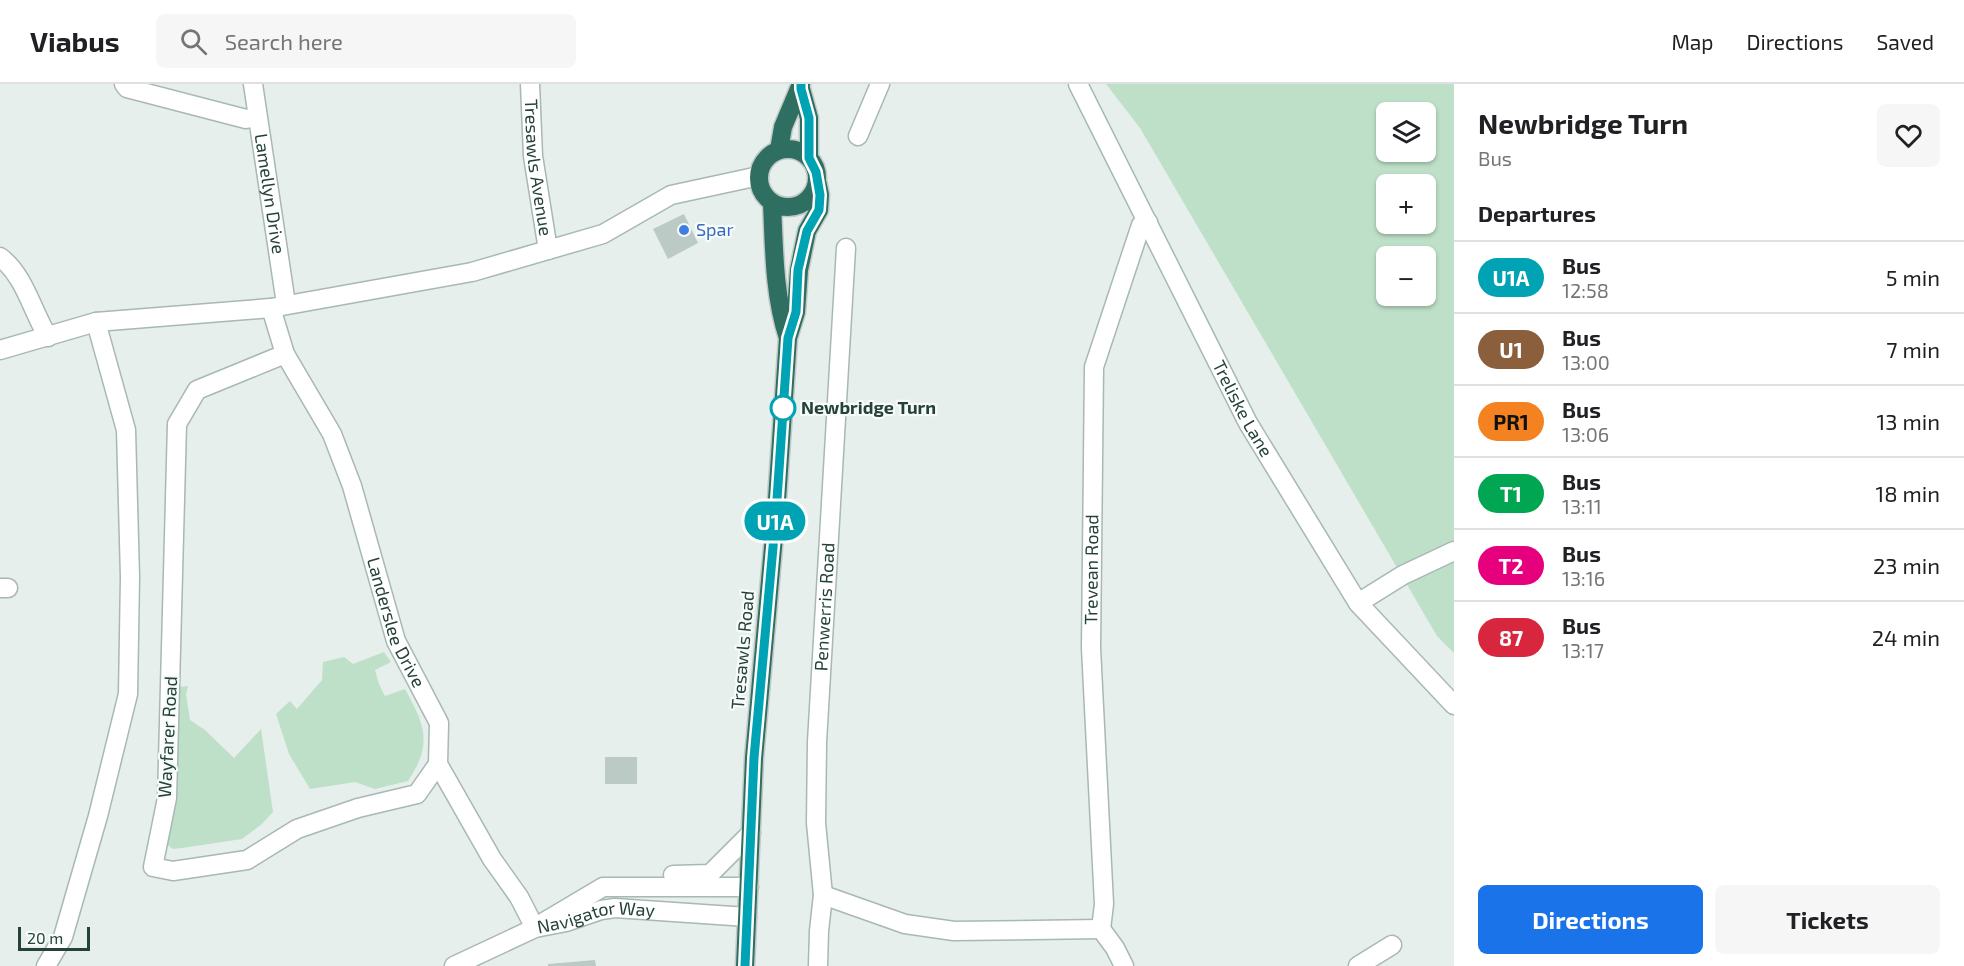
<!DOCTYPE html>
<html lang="en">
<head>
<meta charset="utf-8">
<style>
	:root { --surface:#fff; --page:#f6f6f6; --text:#202124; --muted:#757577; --line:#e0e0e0; --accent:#1a73e8 }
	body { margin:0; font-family:"Exo 2",sans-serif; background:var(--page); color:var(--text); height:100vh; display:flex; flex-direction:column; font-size:22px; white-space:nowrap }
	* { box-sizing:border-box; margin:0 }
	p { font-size:20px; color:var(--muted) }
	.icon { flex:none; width:33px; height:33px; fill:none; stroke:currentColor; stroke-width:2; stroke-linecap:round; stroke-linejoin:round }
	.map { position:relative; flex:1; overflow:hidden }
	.panel { display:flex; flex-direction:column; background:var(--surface); width:510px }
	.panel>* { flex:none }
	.badge { padding:0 12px; border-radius:20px; font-size:21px; line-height:39px }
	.buttons { position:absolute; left:1376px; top:18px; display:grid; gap:12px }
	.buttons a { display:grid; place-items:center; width:60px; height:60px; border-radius:9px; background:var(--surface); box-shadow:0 2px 4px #0004; font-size:30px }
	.scale { position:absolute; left:18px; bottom:15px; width:72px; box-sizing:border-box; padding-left:6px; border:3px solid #24423a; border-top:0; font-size:16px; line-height:21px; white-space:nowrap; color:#24423a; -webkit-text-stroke:4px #f7fbf9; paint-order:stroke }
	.map>.badge { position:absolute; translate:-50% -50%; box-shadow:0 0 0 3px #fff }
	h2 { padding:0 24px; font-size:22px; line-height:54px }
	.round { display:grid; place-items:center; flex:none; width:63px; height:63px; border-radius:9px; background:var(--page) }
	.headline { display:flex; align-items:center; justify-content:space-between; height:102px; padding:0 24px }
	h1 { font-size:28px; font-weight:700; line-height:45px }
	.primary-button { display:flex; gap:12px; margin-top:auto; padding:12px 24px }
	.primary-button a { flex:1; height:69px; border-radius:9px; background:var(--accent); color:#fff; font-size:24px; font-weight:700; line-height:69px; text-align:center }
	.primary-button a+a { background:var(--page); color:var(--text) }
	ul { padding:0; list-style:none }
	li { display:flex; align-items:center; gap:18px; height:72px; padding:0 24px; border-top:2px solid var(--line) }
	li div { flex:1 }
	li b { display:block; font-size:22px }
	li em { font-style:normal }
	li .badge { min-width:66px; font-weight:700; text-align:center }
	header { display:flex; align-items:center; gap:36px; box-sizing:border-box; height:84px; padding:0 30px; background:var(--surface); border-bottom:2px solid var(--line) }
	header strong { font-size:28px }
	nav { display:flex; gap:33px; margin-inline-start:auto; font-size:21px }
	.search { width:420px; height:54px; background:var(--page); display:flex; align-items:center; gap:15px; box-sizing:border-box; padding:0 21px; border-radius:9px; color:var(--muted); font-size:22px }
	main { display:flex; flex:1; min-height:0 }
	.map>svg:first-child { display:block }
	.green { fill:#bfe0c8; fill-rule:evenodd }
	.building { fill:#bbcac4 }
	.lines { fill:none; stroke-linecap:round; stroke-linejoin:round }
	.minor-casing { stroke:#a8b8b2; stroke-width:21 }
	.highway-casing { stroke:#c2cac8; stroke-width:21 }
	.minor { stroke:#fff; stroke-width:18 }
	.highway { stroke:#2f6f62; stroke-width:18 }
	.line-casing { stroke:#fff; stroke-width:14 }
	.line { stroke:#00a3b4; stroke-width:9 }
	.shop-dot { fill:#3f7fe0; stroke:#f7fbf9; stroke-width:2 }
	.stop-dot { fill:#fff; stroke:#00a3b4; stroke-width:3 }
	.labels { text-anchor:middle; stroke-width:4.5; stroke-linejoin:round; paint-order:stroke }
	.street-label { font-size:18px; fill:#24423a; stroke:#f7fbf9 }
	.shop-label { font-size:18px; fill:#366cbe; stroke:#f7fbf9; text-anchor:start }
	.stop-label { font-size:18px; font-weight:bold; fill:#24423a; stroke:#f7fbf9; text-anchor:start }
</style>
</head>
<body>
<header>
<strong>Viabus</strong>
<div class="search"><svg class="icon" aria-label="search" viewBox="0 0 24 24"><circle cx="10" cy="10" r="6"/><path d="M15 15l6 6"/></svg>Search here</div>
<nav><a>Map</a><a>Directions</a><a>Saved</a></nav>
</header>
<main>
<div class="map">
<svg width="1454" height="882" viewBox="0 0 1454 882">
	<rect width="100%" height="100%" fill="#e6efeb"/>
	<path class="green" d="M1106,0h348v569l-17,-17 -297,-508zM1386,28h39v40h-39zM1386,100h39v40h-39zM1386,172h39v40h-39z
		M384,568l7,10 -16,8 4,14 6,12 20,-7c20,36 28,55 3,92l-33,8 -20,-7 -45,7 -21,-35 -13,-40 14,-13 7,8 25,-29 1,-18 21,-5 9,7z
		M188,602l-2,8 4,26 15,10 29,28 27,-29 12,83 -11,12 -20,15 -60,9 -9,1 -7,-5 14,-157z"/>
	<path class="building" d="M684,130l14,29 -30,16 -15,-30z
		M605,673h32v27h-32z
		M595,876l1,6h-48v-2z"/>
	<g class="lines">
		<defs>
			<g id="minor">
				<path d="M124,0l3,4 119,31 11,-2"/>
				<path id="s1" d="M253,0l33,220"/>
				<path id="s2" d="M530,0l3,72 15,94"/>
				<path id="s3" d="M1078,0l170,339 110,180 96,102"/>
				<path d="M858,52l22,-52"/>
				<path d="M0,173c25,19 32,54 48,80"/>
				<path id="s4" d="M271,224l14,46 47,80 20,52 44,155 43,82 -1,41 54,95 27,38 16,31"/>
				<path d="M0,266l96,-28 175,-14 201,-36 131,-38 68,-39 88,-19"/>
				<path d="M285,270l-88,36 -20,34 -10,374 -14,69 20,4 74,-11 50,-31 61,-21 59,-14 21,-30"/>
				<path d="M0,504h8"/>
				<path d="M1358,519l45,-28 51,-24"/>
				<path d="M673,791l37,-1 41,-41"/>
				<path d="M823,811l82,29 49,7 147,-2"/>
				<path d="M544,838l59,-35h146"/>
				<path id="s5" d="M1101,845l3,-25 -13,-256 3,-281 47,-142 7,-3"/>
				<path d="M1101,845l14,19 9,18"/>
				<path d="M46,882l17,-29 35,-121 30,-122 2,-117 -4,-147 -30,-108"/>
				<path id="s6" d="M454,882l81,-38 31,-6 35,-12 14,-2 132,9"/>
				<path id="s7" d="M818,882l1,-35 4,-36 -7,-72 1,-81 29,-494"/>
				<path d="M1358,882l34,-21"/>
			</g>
			<path id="highway" d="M801,5l8,29v40
				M759 94a29 29 0 1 1 58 0a29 29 0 1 1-58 0Z
				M779,66l4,-23 18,-43
				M772,119c2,45 2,93 16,135
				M745,882l9,-208 22,-244 12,-176 8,-26 3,-42 8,-39 12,-21 1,-15 -3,-14"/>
		</defs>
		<use href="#minor" class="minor-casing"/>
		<use href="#highway" class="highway-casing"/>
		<use href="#minor" class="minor"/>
		<use href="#highway" class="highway"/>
	</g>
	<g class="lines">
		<defs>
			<path id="line" d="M745,882l9,-208 22,-244 12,-176 8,-26 2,-42 9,-39 12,-21 1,-15 -4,-23 -7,-14v-40l-8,-29v-5"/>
		</defs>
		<use href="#line" class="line-casing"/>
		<use href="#line" class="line"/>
	</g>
	<circle class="shop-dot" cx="684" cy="146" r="6"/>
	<circle class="stop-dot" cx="783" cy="324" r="12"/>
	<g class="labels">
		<g class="street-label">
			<text dy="6" stroke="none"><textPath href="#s2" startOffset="84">Tresawls Avenue</textPath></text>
			<text dy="6" stroke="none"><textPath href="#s1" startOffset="111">Lamellyn Drive</textPath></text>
			<text dy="6" stroke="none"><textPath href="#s3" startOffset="364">Treliske Lane</textPath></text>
			<text dy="6" stroke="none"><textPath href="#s5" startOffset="360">Trevean Road</textPath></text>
			<text dy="6" stroke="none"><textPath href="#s7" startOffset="360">Penwerris Road</textPath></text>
			<text dy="6" stroke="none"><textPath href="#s4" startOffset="340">Landerslee Drive</textPath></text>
			<text transform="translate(743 566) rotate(-85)" y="6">Tresawls Road</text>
			<text transform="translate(168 653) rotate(-87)" y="6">Wayfarer Road</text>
			<text dy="6" stroke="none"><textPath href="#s6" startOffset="152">Navigator Way</textPath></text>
		</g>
		<g class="shop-label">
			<text x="696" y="152">Spar</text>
		</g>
		<g class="stop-label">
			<text x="801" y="330">Newbridge Turn</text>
		</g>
	</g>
</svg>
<div class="buttons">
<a><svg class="icon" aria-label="layers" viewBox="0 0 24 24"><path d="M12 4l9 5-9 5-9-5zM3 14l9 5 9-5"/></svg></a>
<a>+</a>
<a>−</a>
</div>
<div class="scale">20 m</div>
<b class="badge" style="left:775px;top:437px;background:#00a3b4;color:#fff">U1A</b>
</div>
<section class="panel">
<div class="headline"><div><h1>Newbridge Turn</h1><p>Bus</p></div><a class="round"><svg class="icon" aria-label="heart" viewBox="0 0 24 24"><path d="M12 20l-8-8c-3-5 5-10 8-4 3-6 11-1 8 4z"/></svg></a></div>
<h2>Departures</h2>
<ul>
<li><span class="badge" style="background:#00a3b4;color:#fff">U1A</span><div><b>Bus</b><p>12:58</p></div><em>5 min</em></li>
<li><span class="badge" style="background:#8b5e3c;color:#fff">U1</span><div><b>Bus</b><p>13:00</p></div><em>7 min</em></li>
<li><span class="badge" style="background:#f58220;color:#111">PR1</span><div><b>Bus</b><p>13:06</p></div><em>13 min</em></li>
<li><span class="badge" style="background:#00a651;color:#fff">T1</span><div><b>Bus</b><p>13:11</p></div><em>18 min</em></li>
<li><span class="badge" style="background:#e6007e;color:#fff">T2</span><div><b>Bus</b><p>13:16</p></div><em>23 min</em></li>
<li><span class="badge" style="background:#d7263d;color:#fff">87</span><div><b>Bus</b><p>13:17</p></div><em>24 min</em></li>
</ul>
<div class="primary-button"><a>Directions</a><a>Tickets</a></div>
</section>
</main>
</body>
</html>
